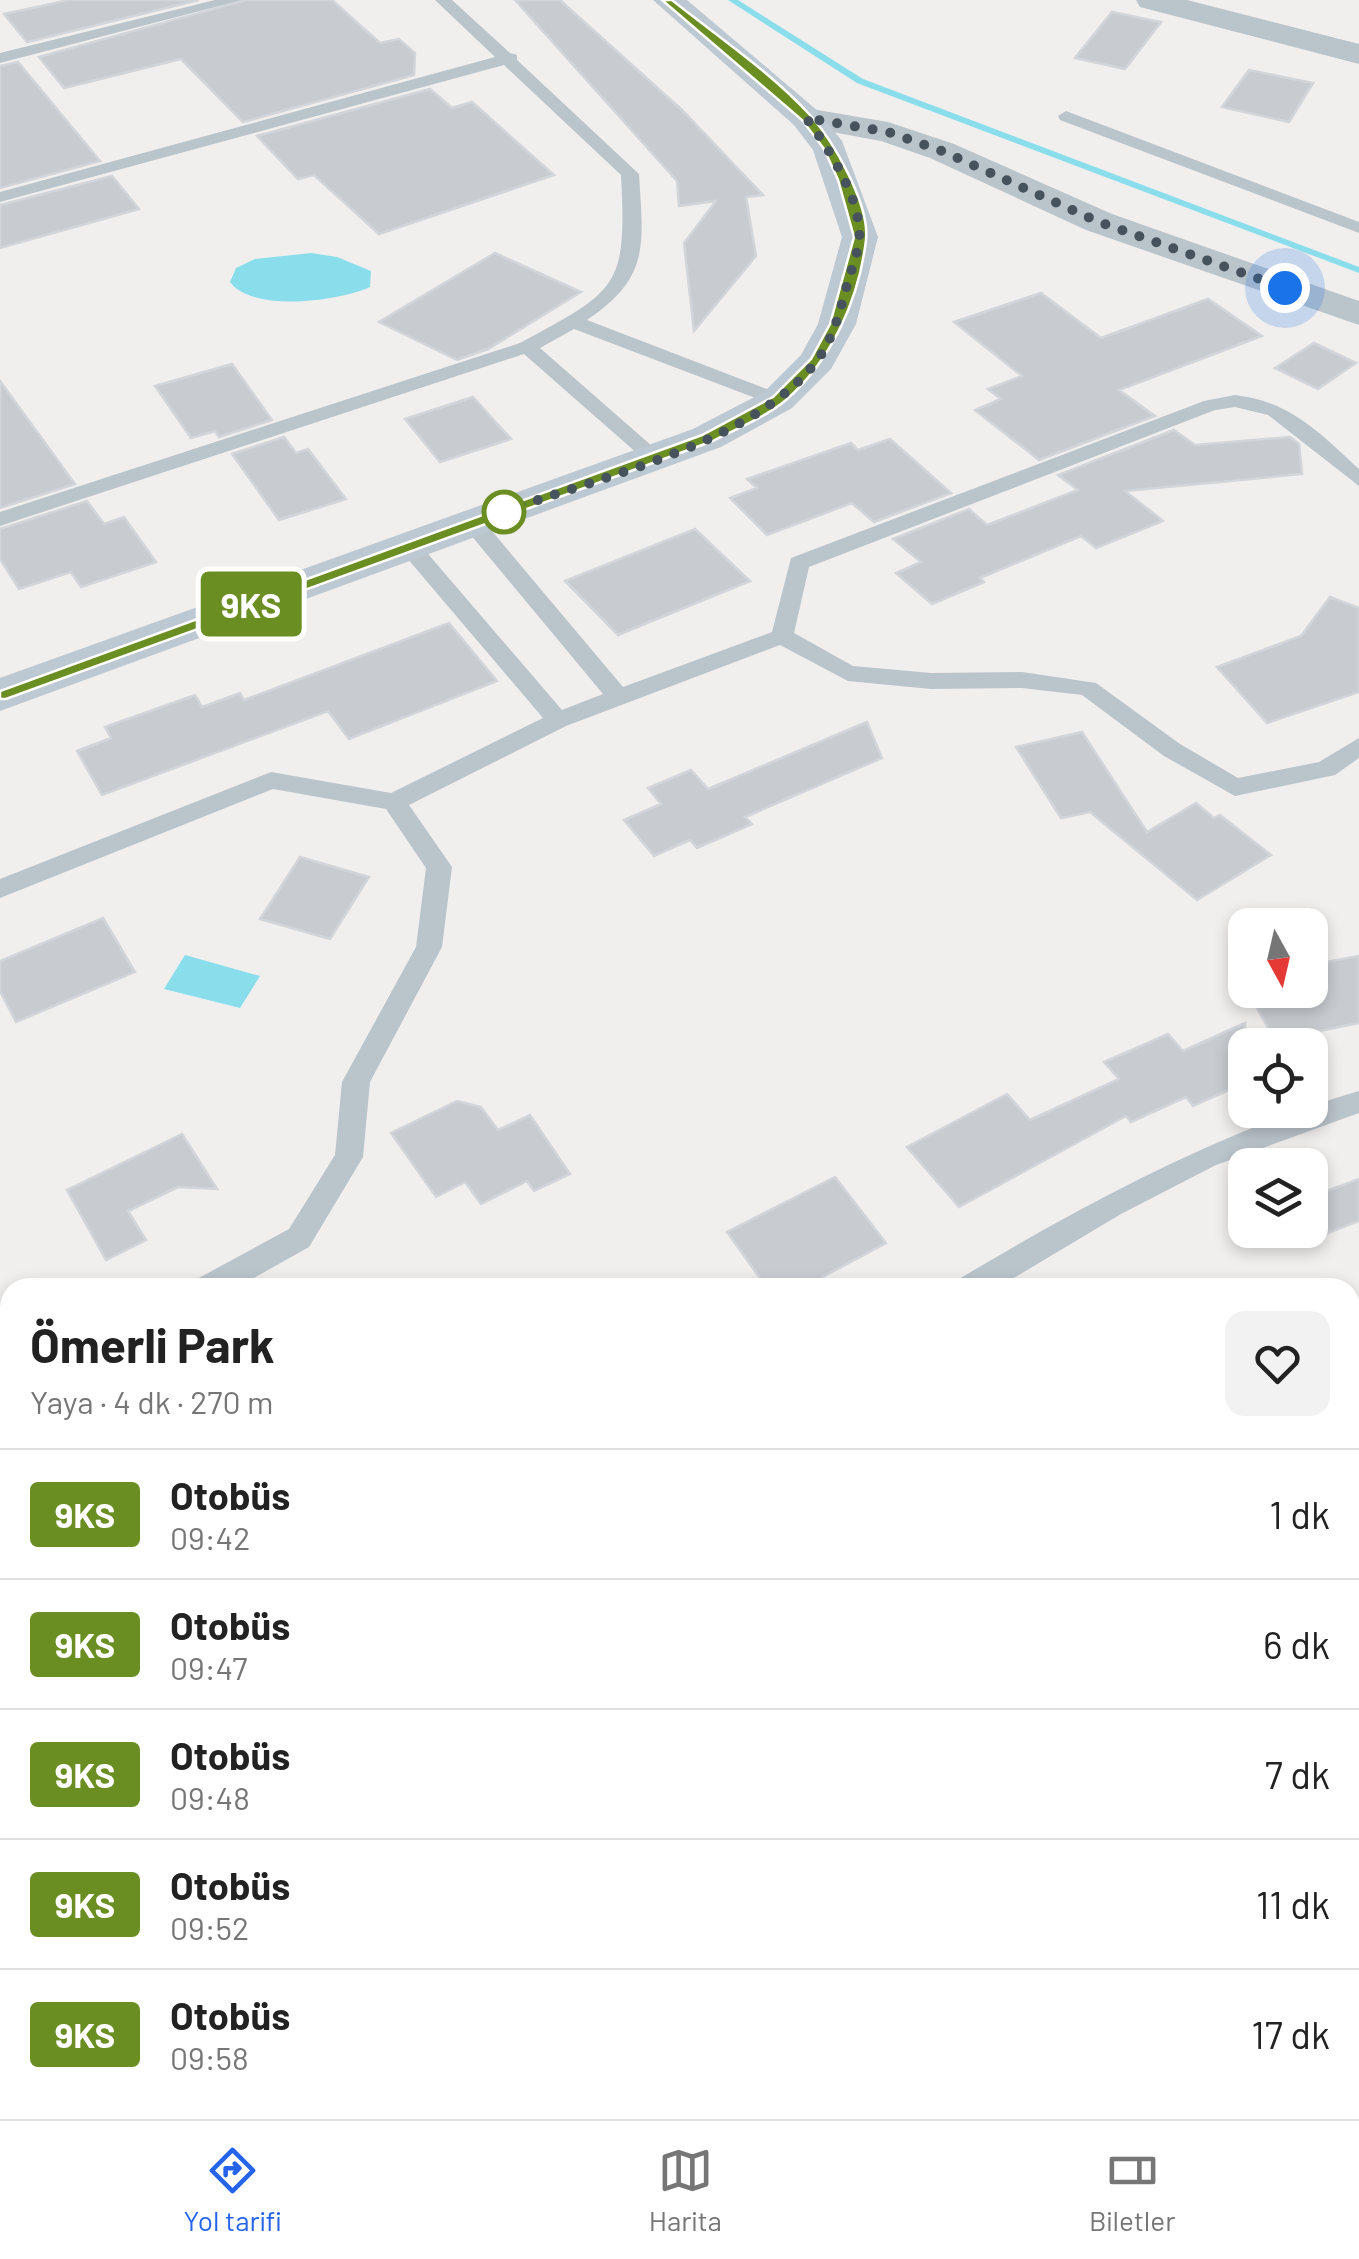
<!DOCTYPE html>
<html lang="tr">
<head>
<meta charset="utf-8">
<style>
	:root { --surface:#fff; --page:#f2f2f2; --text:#222; --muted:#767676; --line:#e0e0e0; --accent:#2563eb }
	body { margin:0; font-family:Barlow,sans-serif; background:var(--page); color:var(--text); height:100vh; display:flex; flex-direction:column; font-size:38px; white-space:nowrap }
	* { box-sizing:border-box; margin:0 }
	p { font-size:32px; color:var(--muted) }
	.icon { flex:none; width:55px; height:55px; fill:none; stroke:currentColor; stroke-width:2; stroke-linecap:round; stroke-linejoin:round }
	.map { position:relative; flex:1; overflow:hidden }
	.sheet { position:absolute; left:0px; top:1278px; width:1360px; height:842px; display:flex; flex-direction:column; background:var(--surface); border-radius:30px 30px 0 0; box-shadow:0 5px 15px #0003 }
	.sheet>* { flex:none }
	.badge { padding:0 20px; border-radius:8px; font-size:35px; line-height:65px }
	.needle { width:65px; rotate:172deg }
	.tools { position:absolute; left:1228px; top:908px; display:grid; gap:20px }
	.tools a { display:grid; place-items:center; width:100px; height:100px; border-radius:20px; background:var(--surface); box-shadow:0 5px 15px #0003; font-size:50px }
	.you { position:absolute; width:50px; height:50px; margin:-25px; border:8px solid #fff; border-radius:50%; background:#1a73e8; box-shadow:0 0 0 15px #1a73e833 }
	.map>.badge { position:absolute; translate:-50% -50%; box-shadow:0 0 0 5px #fff }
	.round { display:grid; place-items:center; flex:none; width:105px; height:105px; border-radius:20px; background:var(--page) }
	.summary { display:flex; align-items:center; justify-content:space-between; height:170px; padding:0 30px }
	h1 { font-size:48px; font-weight:700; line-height:75px }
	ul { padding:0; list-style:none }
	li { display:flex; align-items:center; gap:30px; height:130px; padding:0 30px; border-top:2px solid var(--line) }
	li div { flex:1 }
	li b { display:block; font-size:38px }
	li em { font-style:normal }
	li .badge { min-width:110px; font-weight:700; text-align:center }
	.tabs { display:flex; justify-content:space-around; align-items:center; height:140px; border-top:2px solid var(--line); background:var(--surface); font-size:28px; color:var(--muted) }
	.tabs a { display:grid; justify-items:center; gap:5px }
	.tabs .on { color:var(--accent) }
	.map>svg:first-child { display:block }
	.green { fill:#bcefcc }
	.water { fill:#8adeeb }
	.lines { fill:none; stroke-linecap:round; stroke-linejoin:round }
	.stream { fill:#8adeeb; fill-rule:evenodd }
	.building { fill:#c8ccd1; stroke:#d2d5da; stroke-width:2.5 }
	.path { stroke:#75cc9b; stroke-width:8; stroke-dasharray:10 6; stroke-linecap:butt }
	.lane { fill:#bac4cb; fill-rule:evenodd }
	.street { fill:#bac4cb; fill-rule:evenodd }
	.secondary { fill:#bcc8d2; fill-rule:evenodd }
	.line { fill:#6b8e23; stroke:#fff; stroke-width:2.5 }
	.walk { stroke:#46535c; stroke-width:10; stroke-dasharray:0 18 }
	.stop-dot { fill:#fff; stroke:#6b8e23; stroke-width:5 }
</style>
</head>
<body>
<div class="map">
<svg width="1359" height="2119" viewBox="0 0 1359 2119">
	<rect width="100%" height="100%" fill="#f1eeee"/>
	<path class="green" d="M1359,1805v314h-170l4,-9h157v-292z"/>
	<path class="water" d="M311,253l26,4 34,14 -1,16c-31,14 -117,26 -140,-5l6,-14 19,-9z
		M185,955l75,21 -20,32 -76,-19z"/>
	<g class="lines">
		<path class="stream" d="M728,0h10l125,79 496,188v6l-502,-190z"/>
	</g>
	<path class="building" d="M69,0h130l-172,42 -23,-28z
		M246,0h86l48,43 19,-4 16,14 -1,22 -171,47 -62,-63 -117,29 -25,-31z
		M515,0h45l122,110 81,85 -17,2 10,59 -62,75 -10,-88 32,-42 -37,5 -2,-25z
		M1112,12l49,10 -36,47 -50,-11z
		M18,62l82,99 -100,27v-122z
		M1249,70l64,13 -24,39 -67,-15z
		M430,89l22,19 20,-6 82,73 -175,59 -65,-59 -16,4 -41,-43z
		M112,176l27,33 -139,39v-43z
		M495,253l86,39 -93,57 -31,11 -78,-38z
		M1041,293l60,45 107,-39 54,37 -143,54 36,26 -116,44 -64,-50 26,-11 -13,-10 34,-13 -68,-54z
		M1314,343l42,20 -38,26 -43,-21z
		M232,364l40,56 -53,17 -4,-6 -24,7 -36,-52z
		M0,381l75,103 -75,24z
		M473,397l38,42 -71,23 -35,-43z
		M1174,430l21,15 95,-8 9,7 3,30 -177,17 38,30 -67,27 -15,-12 -101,42 4,4 -52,22 -36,-31 25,-11 -28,-23 76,-30 18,16 91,-35 -20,-15z
		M284,437l12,16 12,-4 38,50 -67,21 -47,-66z
		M890,439l61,54 -77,29 -22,-19 -85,32 -37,-37 27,-10 -10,-9 104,-36 7,7z
		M87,501l17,23 20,-7 32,45 -75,25 -10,-15 -52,17 -19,-30v-30z
		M695,529l55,52 -132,54 -53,-54z
		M1330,597l29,11v84l-92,31 -50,-56 84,-31z
		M449,623l48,58 -148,58 -21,-28 -226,84 -25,-44 34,-13 -6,-11 90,-32 7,12 38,-14 4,7z
		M867,722l15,36 -137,59 7,7 -55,24 -7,-8 -36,16 -30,-36 37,-16 -13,-16 43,-18 17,19z
		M1082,732l65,100 49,-29 18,15 6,-3 51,40 -74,45 -107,-88 -29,6 -45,-71z
		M300,857l69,20 -39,62 -70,-20z
		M103,918l32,54 -119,50 -16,-31v-30z
		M1359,956v67l-84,17 -28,-50h63v-25z
		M1245,1023v60l-52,23 -7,-9 -55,25 -5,-6 -167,91 -52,-60 100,-53 23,26 89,-41 -15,-17 64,-28 15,17z
		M457,1101l24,6 17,23 32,-15 40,59 -36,17 -7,-10 -46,23 -16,-22 -29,15 -45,-64z
		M182,1134l35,55 -39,-2 -50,24 18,29 -40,20 -39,-70z
		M835,1177l51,66 -84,45h-35l-40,-56z
		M1359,1179v42l-49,19v-43z"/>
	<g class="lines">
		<path class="path" d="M1350,1642l9,-9
			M1091,2119l4,-9"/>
		<path class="lane" d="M215,0h27l-242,63v-10z
			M435,0h17l58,53 7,2v5l122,114c4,70 12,103 -52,146l198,76v8h-14l-197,-75 -34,19 121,106v8h-14l-123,-108 -524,172v-14l520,-169c98,-53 107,-55 101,-168l-117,-110 -504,137v-10l495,-135z
			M1066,111l293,111v11l-299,-113 -2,-4z
			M1235,395c55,6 85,38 124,74v17l-91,-71 -33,-8 -20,3 -406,157 -15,66 59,33 78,7 91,-1 74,11 84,61 58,34 81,-16 40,-24v20l-24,17 -100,21 -71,-40 -82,-61 -60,-7 -91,1 -83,-8 -68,-36 -214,81 -157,79 43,62 -10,80 -72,135 -7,75 -54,90 -73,41h-43l4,-9 92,-50 46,-74 7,-73 74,-135 10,-79 -40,-59 -113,-20 -273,109v-19l271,-107 120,21 152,-75 -142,-167v-10h16l145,169 41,-16 -138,-166v-10h16l142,169 149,-55 19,-74 413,-157z
			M1359,1091v22l-143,52 -95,49 -124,74h-42l4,-9c129,-77 261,-148 400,-188z
			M0,1334l10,3v28l-10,-3z
			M175,2110h40l-4,9h-40z"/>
		<path class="street" d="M1136,0h51l172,44v20l-219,-57z
			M806,108l82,14 66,22 158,70 247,87v24l-273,-95 -156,-72 -49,-17 -87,-16 -5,-7 5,-7z"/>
		<path class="secondary" d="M653,0h34l131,111 24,30 36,96 -22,87 -25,45 -39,39 -71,39 -721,264v-33l693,-249 71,-37 37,-37 17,-31 24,-87 -29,-87 -19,-25z"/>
	</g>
	<path class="line" d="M662,0h10c45,36 99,72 139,116 23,26 59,89 55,124 -7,60 -35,121 -80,160 -20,17 -50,29 -73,41l-707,258h-6v-8l702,-256 71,-38 38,-38 19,-35 24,-87 -16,-57 -14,-31 -22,-29z"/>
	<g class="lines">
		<path class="walk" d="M504,512c96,-36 247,-67 312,-150 17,-22 24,-51 31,-77 4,-14 10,-29 12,-44 5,-37 -31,-95 -53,-123l82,14 54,19 157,71 186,66"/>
	</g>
	<circle class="stop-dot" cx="504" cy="512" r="20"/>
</svg>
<div class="tools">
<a><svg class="needle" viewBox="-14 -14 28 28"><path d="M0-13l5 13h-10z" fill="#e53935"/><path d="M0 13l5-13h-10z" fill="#767676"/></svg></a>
<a><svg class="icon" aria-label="locate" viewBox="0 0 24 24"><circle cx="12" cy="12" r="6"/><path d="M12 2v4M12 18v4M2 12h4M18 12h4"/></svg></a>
<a><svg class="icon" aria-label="layers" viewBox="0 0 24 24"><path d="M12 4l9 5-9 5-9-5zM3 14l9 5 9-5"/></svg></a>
</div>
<div class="you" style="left:1285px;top:288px"></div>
<b class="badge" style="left:251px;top:604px;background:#6b8e23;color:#fff">9KS</b>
<section class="sheet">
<div class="summary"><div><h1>Ömerli Park</h1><p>Yaya · 4 dk · 270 m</p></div><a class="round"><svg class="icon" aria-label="heart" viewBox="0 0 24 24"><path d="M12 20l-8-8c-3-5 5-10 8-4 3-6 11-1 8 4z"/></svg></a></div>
<ul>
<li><span class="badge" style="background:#6b8e23;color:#fff">9KS</span><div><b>Otobüs</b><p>09:42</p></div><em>1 dk</em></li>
<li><span class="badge" style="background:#6b8e23;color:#fff">9KS</span><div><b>Otobüs</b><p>09:47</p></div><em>6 dk</em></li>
<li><span class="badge" style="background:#6b8e23;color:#fff">9KS</span><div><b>Otobüs</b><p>09:48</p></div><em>7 dk</em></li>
<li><span class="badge" style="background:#6b8e23;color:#fff">9KS</span><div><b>Otobüs</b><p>09:52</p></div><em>11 dk</em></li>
<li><span class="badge" style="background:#6b8e23;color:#fff">9KS</span><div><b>Otobüs</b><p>09:58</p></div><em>17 dk</em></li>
</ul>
</section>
</div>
<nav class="tabs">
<a class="on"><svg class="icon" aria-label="directions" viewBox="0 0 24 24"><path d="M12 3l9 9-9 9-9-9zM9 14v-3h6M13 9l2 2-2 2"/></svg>Yol tarifi</a>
<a><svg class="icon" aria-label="map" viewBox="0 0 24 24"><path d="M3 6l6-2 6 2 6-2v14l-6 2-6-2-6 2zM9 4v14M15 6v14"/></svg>Harita</a>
<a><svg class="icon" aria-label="tickets" viewBox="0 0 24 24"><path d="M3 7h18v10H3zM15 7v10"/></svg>Biletler</a>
</nav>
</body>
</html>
